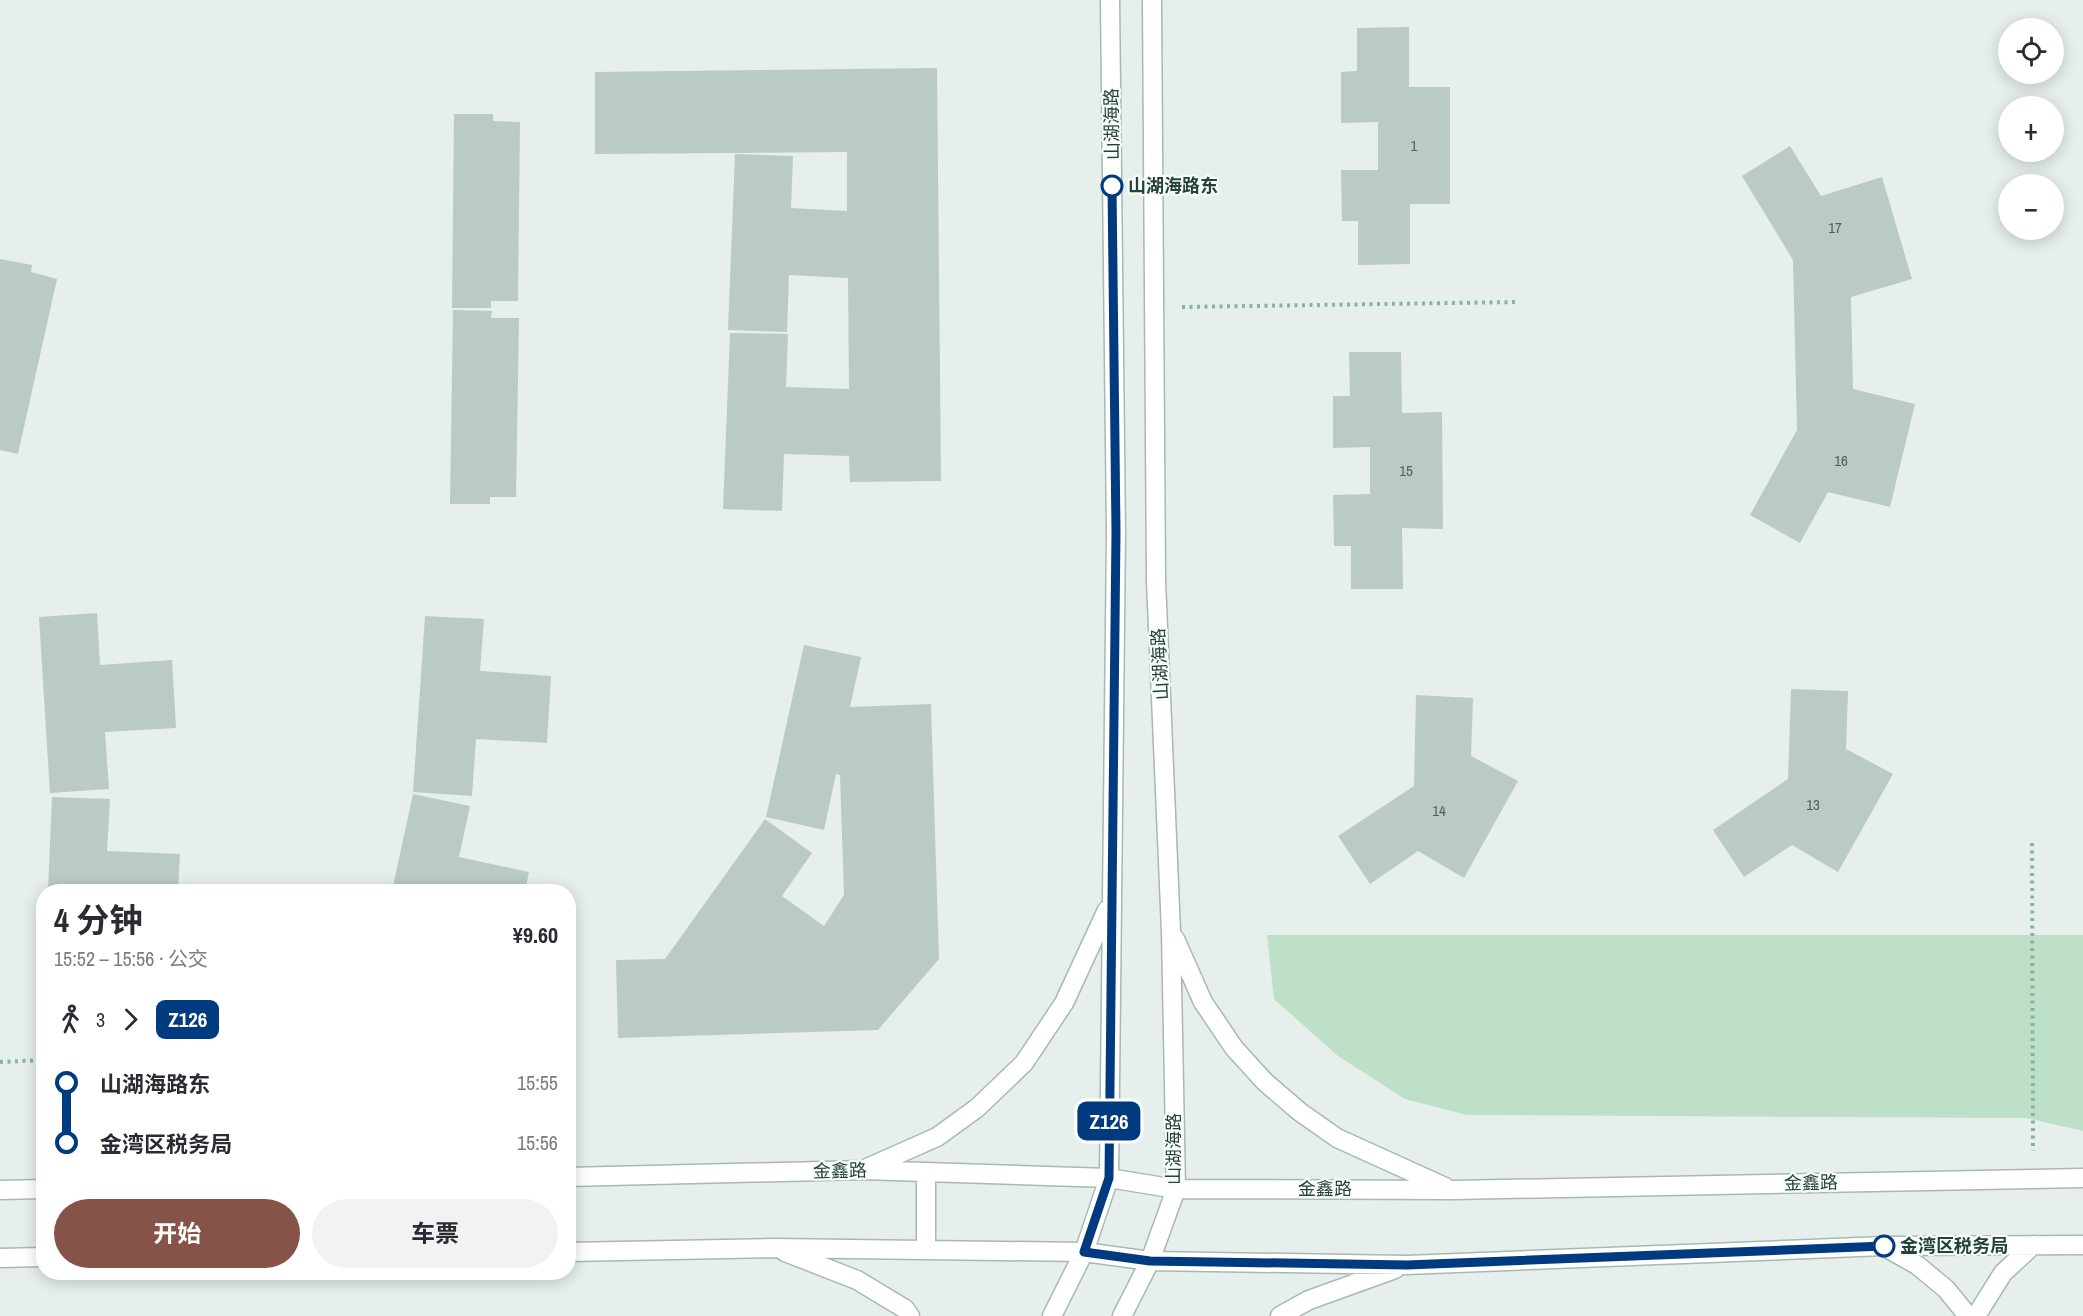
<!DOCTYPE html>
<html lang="zh">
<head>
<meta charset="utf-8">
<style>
	:root { --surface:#fff; --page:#f2f2f3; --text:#2b2b33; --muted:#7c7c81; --accent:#855347 }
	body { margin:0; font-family:"Archivo Narrow","Noto Sans SC",sans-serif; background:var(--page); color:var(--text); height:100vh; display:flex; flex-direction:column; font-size:22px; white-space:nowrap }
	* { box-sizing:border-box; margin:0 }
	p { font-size:20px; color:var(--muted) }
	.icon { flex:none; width:33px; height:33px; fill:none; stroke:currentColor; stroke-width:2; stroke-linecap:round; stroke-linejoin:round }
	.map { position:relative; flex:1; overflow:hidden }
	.side { position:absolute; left:36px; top:884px; width:540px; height:396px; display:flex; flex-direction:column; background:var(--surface); border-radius:24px; box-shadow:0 3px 15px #0003 }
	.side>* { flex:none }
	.badge { padding:0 12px; border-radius:9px; font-size:21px; line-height:39px }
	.buttons { position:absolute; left:1998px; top:18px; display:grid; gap:12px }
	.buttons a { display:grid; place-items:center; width:66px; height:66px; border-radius:50%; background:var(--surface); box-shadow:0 3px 15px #0003; font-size:30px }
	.map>.badge { position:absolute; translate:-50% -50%; box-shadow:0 0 0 3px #fff }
	.legs { display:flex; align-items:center; gap:9px; height:66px; padding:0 18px; font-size:20px }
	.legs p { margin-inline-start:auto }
	.head { display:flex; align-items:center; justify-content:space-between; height:102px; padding:0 18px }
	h1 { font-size:33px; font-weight:700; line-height:45px }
	.action { display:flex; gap:12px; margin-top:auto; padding:12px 18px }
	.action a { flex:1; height:69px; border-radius:36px; background:var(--accent); color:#fff; font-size:24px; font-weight:700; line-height:69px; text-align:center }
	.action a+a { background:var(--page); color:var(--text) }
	ul { padding:0 18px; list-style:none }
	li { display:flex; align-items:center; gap:21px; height:60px; font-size:22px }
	li i { display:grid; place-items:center; width:9px; height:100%; margin:0 8px; background:currentColor }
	li i::after { content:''; width:15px; height:15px; margin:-8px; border:4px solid; border-radius:50%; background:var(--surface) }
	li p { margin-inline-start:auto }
	li:first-child i { background:linear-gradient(#0000 50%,currentColor 0) }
	li:last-child i { background:linear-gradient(currentColor 50%,#0000 0) }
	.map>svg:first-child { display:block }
	.green { fill:#bfe0c8 }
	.building { fill:#bbcac4 }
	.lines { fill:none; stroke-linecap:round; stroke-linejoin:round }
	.minor-casing { stroke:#a8b8b2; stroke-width:21 }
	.path { stroke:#86b3a5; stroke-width:4; stroke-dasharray:3 4.5; stroke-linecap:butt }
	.minor { stroke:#fff; stroke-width:18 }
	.line-1-casing { stroke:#fff; stroke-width:14 }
	.line-1 { stroke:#003b80; stroke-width:9 }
	.stop-1-dot { fill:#fff; stroke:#003b80; stroke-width:3 }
	.labels { text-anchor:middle; stroke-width:4.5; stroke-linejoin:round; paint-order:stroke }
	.number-label { font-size:15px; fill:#4a645c }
	.street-label { font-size:18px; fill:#24423a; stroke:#f7fbf9 }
	.stop-label { font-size:18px; font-weight:bold; fill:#24423a; stroke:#f7fbf9; text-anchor:start }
</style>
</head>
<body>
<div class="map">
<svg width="2083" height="1316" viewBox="0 0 2083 1316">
	<rect width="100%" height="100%" fill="#e6efeb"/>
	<path class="green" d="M1267,935h816v196l-57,-13 -559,-3 -62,-16 -67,-43 -64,-57z"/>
	<path class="building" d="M1409,27v60h41v117h-40v60l-52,1v-44h-16l-1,-51h37v-48l-37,1v-51l16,-1v-43z
		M937,68l4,413 -91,1 -1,-26 -65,-2 -2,57 -59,-2 7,-176 58,1 -2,53 63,2 -1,-111 -59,-3 -2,57 -59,-2 7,-176 58,2 -2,52 56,3v-59l-252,2v-82z
		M454,114h39v7l27,1 -2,179h-27v7h-39z
		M1790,146l31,50 61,-19 30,102 -61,18 2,92 62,15 -25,103 -62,-15 -28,51 -50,-28 47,-85 -4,-170 -51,-84z
		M0,259l32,6 -1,7 26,7 -39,175 -18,-4z
		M453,310l39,1 -1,7h28l-3,179h-26v7h-40z
		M1349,352h52l1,61 40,-1 1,117 -41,-1 1,61h-52v-43h-17l-1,-51 37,-1v-47l-37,1v-52h17z
		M97,613l3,52 72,-5 4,68 -71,4 4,57 -59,4 -11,-176z
		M425,616l59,3 -4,52 71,5 -4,67 -71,-4 -4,57 -59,-4z
		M804,645l57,12 -11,50 81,-3 8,255 -61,71 -260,8 -2,-78 49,-1 100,-140 47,34 -30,43 42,30 20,-31 -4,-120 -4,-1 -12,56 -58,-13z
		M1791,689l57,2 -2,58 47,25 -55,98 -46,-27 -48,32 -31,-47 75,-51z
		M1416,695l57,3 -2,58 47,25 -54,97 -46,-27 -48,33 -32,-48 76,-50z
		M413,794l57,12 -11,51 70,15 -4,19h-133z
		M52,797l58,2 -3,52 73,3 -2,37h-130z"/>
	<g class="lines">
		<defs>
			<path id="minor" d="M1175,939l28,63 31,46 31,34 35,30 37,26 108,49
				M867,1168l70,-31 40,-29 47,-45 40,-60 43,-93
				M926,1172v78
				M568,1177l295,-7 246,8 67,11 277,1 630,-12
				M0,1190l44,-1
				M1885,1247l32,18 29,24 22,27
				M568,1252l207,-4 309,4 66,9 257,4 477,-19 199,-1
				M785,1252l72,28 48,29 5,7
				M0,1258l44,-1
				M1052,1316l32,-64 25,-74 7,-646 -6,-532
				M1122,1316l28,-55 26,-72 -5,-258 -15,-350 -4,-581
				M1280,1316l29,-16 86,-31
				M1976,1316l27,-43 30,-28"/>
		</defs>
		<use href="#minor" class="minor-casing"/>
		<path class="path" d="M1182,307l335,-5
			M2032,843l1,308
			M0,1062l44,-2"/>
		<use href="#minor" class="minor"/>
	</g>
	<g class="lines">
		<defs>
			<path id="line-1" d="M1112,186l4,346 -7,646 -25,74 66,9 257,4 477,-19"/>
		</defs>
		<use href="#line-1" class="line-1-casing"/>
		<use href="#line-1" class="line-1"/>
	</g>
	<g class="stop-1-dot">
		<circle cx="1112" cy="186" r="10"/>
		<circle cx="1884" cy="1246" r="10"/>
	</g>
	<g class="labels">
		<g class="number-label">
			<text x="1414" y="151">1</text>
			<text x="1835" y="233">17</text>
			<text x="1841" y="466">16</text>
			<text x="1406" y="476">15</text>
			<text x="1813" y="810">13</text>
			<text x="1439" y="816">14</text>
		</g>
		<g class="street-label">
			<text transform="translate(1112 124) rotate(-91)" y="6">山湖海路</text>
			<text transform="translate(1160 664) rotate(-93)" y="6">山湖海路</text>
			<text transform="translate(1174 1149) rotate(-90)" y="6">山湖海路</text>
			<text transform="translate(840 1171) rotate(-1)" y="6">金鑫路</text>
			<text transform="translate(1811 1183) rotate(-1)" y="6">金鑫路</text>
			<text x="1325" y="1195">金鑫路</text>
		</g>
		<g class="stop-label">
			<text x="1128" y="192">山湖海路东</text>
			<text x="1900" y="1252">金湾区税务局</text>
		</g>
	</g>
</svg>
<div class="buttons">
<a><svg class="icon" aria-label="locate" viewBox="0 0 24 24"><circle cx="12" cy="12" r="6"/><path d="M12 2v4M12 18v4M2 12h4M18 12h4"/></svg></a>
<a>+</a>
<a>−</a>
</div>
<b class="badge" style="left:1109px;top:1121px;background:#003b80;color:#fff">Z126</b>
<section class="side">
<div class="head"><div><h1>4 分钟</h1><p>15:52 – 15:56 · 公交</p></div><b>¥9.60</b></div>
<div class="legs"><svg class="icon" aria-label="walk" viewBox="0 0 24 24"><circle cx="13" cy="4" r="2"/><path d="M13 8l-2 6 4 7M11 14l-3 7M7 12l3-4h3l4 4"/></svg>3<svg class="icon" aria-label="forward" viewBox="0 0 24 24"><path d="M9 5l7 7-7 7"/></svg><b class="badge" style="background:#003b80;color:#fff">Z126</b></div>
<ul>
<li><i style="color:#003b80"></i><b>山湖海路东</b><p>15:55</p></li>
<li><i style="color:#003b80"></i><b>金湾区税务局</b><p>15:56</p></li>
</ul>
<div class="action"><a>开始</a><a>车票</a></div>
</section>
</div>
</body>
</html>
